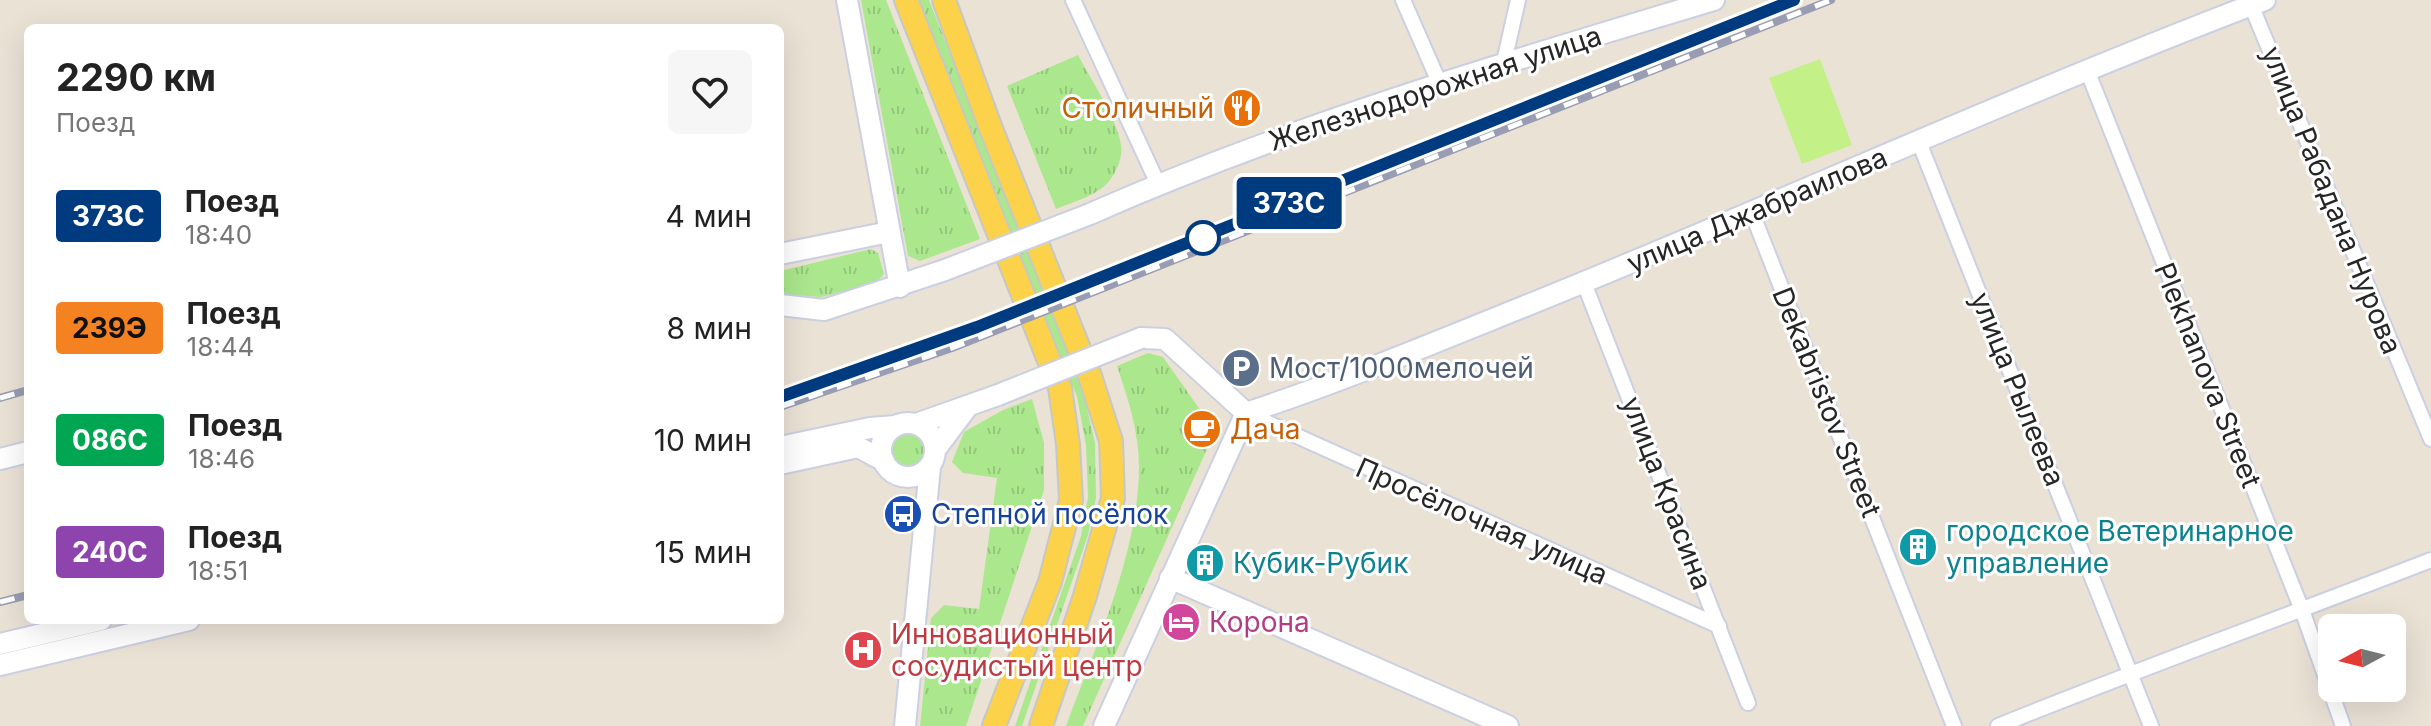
<!DOCTYPE html>
<html lang="ru">
<head>
<meta charset="utf-8">
<style>
	:root { --surface:#fff; --page:#f6f6f6; --text:#222; --muted:#767676 }
	body { margin:0; font-family:Inter,sans-serif; background:var(--page); color:var(--text); height:100vh; display:flex; flex-direction:column; font-size:30px; white-space:nowrap }
	* { box-sizing:border-box; margin:0 }
	p { font-size:26px; color:var(--muted) }
	.icon { flex:none; width:44px; height:44px; fill:none; stroke:currentColor; stroke-width:2; stroke-linecap:round; stroke-linejoin:round }
	.map { position:relative; flex:1; overflow:hidden }
	.panel { position:absolute; left:24px; top:24px; width:760px; height:600px; display:flex; flex-direction:column; background:var(--surface); border-radius:12px; box-shadow:0 8px 32px #0002 }
	.panel>* { flex:none }
	.badge { padding:0 16px; border-radius:6px; font-size:28px; line-height:52px }
	.needle { width:52px; rotate:263deg }
	.controls { position:absolute; left:2318px; top:614px; display:grid; gap:16px }
	.controls a { display:grid; place-items:center; width:88px; height:88px; border-radius:12px; background:var(--surface); box-shadow:0 8px 32px #0002; font-size:40px }
	.map>.badge { position:absolute; translate:-50% -50%; box-shadow:0 0 0 4px #fff }
	.round { display:grid; place-items:center; flex:none; width:84px; height:84px; border-radius:12px; background:var(--page) }
	.overview { display:flex; align-items:center; justify-content:space-between; height:136px; padding:0 32px }
	h1 { font-size:38px; font-weight:700; line-height:60px }
	ul { padding:0; list-style:none }
	li { display:flex; align-items:center; gap:24px; height:112px; padding:0 32px }
	li div { flex:1 }
	li b { display:block; font-size:30px }
	li em { font-style:normal }
	li .badge { min-width:88px; font-weight:700; text-align:center }
	.map>svg:first-child { display:block }
	.grass { fill:url(#grass-tufts) }
	.pitch { fill:#c3f087 }
	.lines { fill:none; stroke-linecap:round; stroke-linejoin:round }
	.street-casing { stroke:#cbcfe2; stroke-width:18 }
	.secondary-casing { stroke:#cbcfe2; stroke-width:24 }
	.primary-casing { stroke:#c7c7c7; stroke-width:26 }
	.street { stroke:#fff; stroke-width:14 }
	.secondary { stroke:#fff; stroke-width:20 }
	.primary { stroke:#fbd24a; stroke-width:22 }
	.rail-casing { stroke:#999db3; stroke-width:8 }
	.rail { stroke:#fff; stroke-width:5; stroke-dasharray:15; stroke-linecap:butt }
	.secondary-bridge-casing { stroke:#cbcfe2; stroke-width:24; stroke-linecap:butt }
	.secondary-bridge { stroke:#fff; stroke-width:20 }
	.line-casing { stroke:#fff; stroke-width:18 }
	.line { stroke:#003b80; stroke-width:12 }
	.stop-dot { fill:#fff; stroke:#003b80; stroke-width:4 }
	.labels { text-anchor:middle; stroke-width:6; stroke-linejoin:round; paint-order:stroke }
	.street-label { font-size:28px; fill:#262626; stroke:#fff }
	.food-label { font-size:28px; fill:#c56008; stroke:#fff; text-anchor:end }
	.service-label { font-size:28px; fill:#4e5e75; stroke:#fff; text-anchor:start }
	.transit-label { font-size:28px; fill:#164399; stroke:#fff; text-anchor:start }
	.culture-label { font-size:28px; fill:#0d838f; stroke:#fff; text-anchor:start }
	.hotel-label { font-size:28px; fill:#b23c85; stroke:#fff; text-anchor:start }
	.health-label { font-size:28px; fill:#be3a42; stroke:#fff; text-anchor:start }
</style>
</head>
<body>
<div class="map">
<svg width="2431" height="726" viewBox="0 0 2431 726">
	<defs>
		<pattern id="grass-tufts" width="24" height="20" patternUnits="userSpaceOnUse" patternTransform="scale(2)"><rect width="24" height="20" fill="#abe78d"/><path d="M3 7l-1-3M5 7V3M7 7l1-3M15 17l-1-3M17 17v-4M19 17l1-3" fill="none" stroke="#93c67a"/></pattern>
	</defs>
	<rect width="100%" height="100%" fill="#ebe2d6"/>
	<path class="grass" d="M861,0h25l94,239 -60,22 -12,-5z
		M919,0h10l155,396 11,47 1,55 -8,37 -66,191h-7l66,-190 7,-39 -2,-52 -9,-48z
		M1078,55c12,23 40,65 43,90 2,11 -4,26 -11,35 -11,15 -37,22 -54,29l-49,-123z
		M871,249l7,4 6,21 -8,9 -55,14 -41,-3v-23z
		M1148,353l15,4 45,64 3,19 -128,286h-17c29,-78 73,-175 73,-259 0,-36 -11,-68 -22,-101z
		M1032,399l12,44v47l-78,236h-46l11,-108 13,-13 35,4 18,-131 -34,-5 -11,-11 12,-30 39,-22z
		M892 450a16 16 0 1 1 32 0a16 16 0 1 1-32 0Z"/>
	<path class="pitch" d="M1820,59l32,86 -50,19 -33,-86z"/>
	<g class="lines">
		<defs>
			<path id="street" d="M1073,0l85,184
				M1403,0l36,82
				M2251,5l180,434
				M1504,62l14,-62
				M2087,70l215,540 41,116
				M1919,142l232,584
				M1752,213l202,513
				M1584,283l164,420
				M1246,413l473,213
				M1998,726c143,-58 289,-110 433,-166"/>
			<path id="secondary" d="M847,0l53,287
				M1090,214c202,-89 413,-151 624,-214
				M780,254l109,-22
				M780,305l44,5 121,-40
				M1141,338l24,1 81,74
				M1246,413c94,-31 185,-69 277,-106 248,-100 492,-212 742,-307
				M881 450a27 27 0 1 1 54 0a27 27 0 1 1-54 0Z
				M916,424l82,-29
				M780,447l90,-19 26,-2
				M935,450l33,-44
				M0,459l28,-7
				M780,464l78,-17 26,14
				M1170,578l338,148
				M0,644l101,-24
				M0,665l189,-45
				M905,726l25,-259
				M1104,726l142,-313"/>
			<path id="primary" d="M906,0l154,388 8,56 3,56 -21,82 -56,144
				M944,0l46,126 100,250 21,65 2,57 -28,98 -44,130"/>
		</defs>
		<use href="#street" class="street-casing"/>
		<use href="#secondary" class="secondary-casing"/>
		<use href="#primary" class="primary-casing"/>
		<use href="#street" class="street"/>
		<use href="#secondary" class="secondary"/>
		<use href="#primary" class="primary"/>
		<defs>
			<path id="rail" d="M1419,150l376,-150
				M0,398l28,-8
				M780,407l172,-59 879,-348
				M0,602l28,-7"/>
		</defs>
		<use href="#rail" class="rail-casing"/>
		<use href="#rail" class="rail"/>
		<defs>
			<path id="secondary-bridge" d="M945,270l145,-56
				M998,395l143,-57"/>
		</defs>
		<use href="#secondary-bridge" class="secondary-bridge-casing"/>
		<use href="#secondary-bridge" class="secondary-bridge"/>
	</g>
	<g class="lines">
		<defs>
			<path id="line" d="M780,397l197,-70 817,-327"/>
		</defs>
		<use href="#line" class="line-casing"/>
		<use href="#line" class="line"/>
	</g>
	<defs>
		<symbol id="restaurant-disc" viewBox="-11 -11 22 22"><circle r="9.5" fill="#e8710a" stroke="#fff"/><path d="M-5-6h1v4h1v-4h1v4h1v-4h1v5L-1.5 .5V6h-2V.5L-5-1ZM5-6V6H3V1.5H1.5Q1.5-4 5-6Z" fill="#fff"/></symbol>
		<symbol id="parking-disc" viewBox="-11 -11 22 22"><circle r="9.5" fill="#5c6f8a" stroke="#fff"/><path d="M-3.5-5.5H1a3.5 3.5 0 0 1 0 7H-1V5.5H-3.5ZM-1-3.4V-.6H.8a1.4 1.4 0 0 0 0-2.8Z" fill="#fff"/></symbol>
		<symbol id="cafe-disc" viewBox="-11 -11 22 22"><circle r="9.5" fill="#e8710a" stroke="#fff"/><path d="M-5.5-4.5H6V0H3Q3 3.5 0 3.5H-2.5Q-5.5 3.5-5.5 0ZM3-3.2v2h1.7v-2ZM-6 4.5H4V6H-6Z" fill="#fff"/></symbol>
		<symbol id="bus-disc" viewBox="-11 -11 22 22"><circle r="9.5" fill="#1a4fb4" stroke="#fff"/><path d="M-5-6H5V4H4V6H2V4H-2V6H-4V4H-5ZM-3.5-4V0h7V-4ZM-3.5 1.2v1.5H-2V1.2ZM2 1.2v1.5H3.5V1.2Z" fill="#fff"/></symbol>
		<symbol id="building-disc" viewBox="-11 -11 22 22"><circle r="9.5" fill="#0f9aa8" stroke="#fff"/><path d="M-4-6H4V6H1V3H-1V6H-4ZM-2.5-4.3h1.7v1.8h-1.7ZM.8-4.3h1.7v1.8H.8ZM-2.5-1h1.7V.8h-1.7ZM.8-1h1.7V.8H.8Z" fill="#fff"/></symbol>
		<symbol id="hotel-disc" viewBox="-11 -11 22 22"><circle r="9.5" fill="#d1479c" stroke="#fff"/><path d="M-6-4.5h1.5V1H6V5H4.5V3h-9V5H-6ZM-4 0a1.8 1.8 0 1 1 3.6 0ZM.5 0V-2.5h3Q6-2.5 6 0Z" fill="#fff"/></symbol>
		<symbol id="hospital-disc" viewBox="-11 -11 22 22"><circle r="9.5" fill="#e0444e" stroke="#fff"/><path d="M-5-5h3v3.5h4V-5h3V5h-3V1.5h-4V5h-3Z" fill="#fff"/></symbol>
	</defs>
	<g fill-rule="evenodd">
		<use href="#restaurant-disc" x="1220" y="86" width="44" height="44"/>
		<use href="#parking-disc" x="1219" y="346" width="44" height="44"/>
		<use href="#cafe-disc" x="1180" y="407" width="44" height="44"/>
		<use href="#bus-disc" x="881" y="492" width="44" height="44"/>
		<use href="#building-disc" x="1896" y="525" width="44" height="44"/>
		<use href="#building-disc" x="1183" y="541" width="44" height="44"/>
		<use href="#hotel-disc" x="1159" y="600" width="44" height="44"/>
		<use href="#hospital-disc" x="841" y="628" width="44" height="44"/>
	</g>
	<circle class="stop-dot" cx="1203" cy="238" r="16"/>
	<g class="labels">
		<g class="street-label">
			<text transform="translate(1435 88) rotate(-18)" y="10">Железнодорожная улица</text>
			<text transform="translate(2332 200) rotate(68)" y="10">улица Рабадана Нурова</text>
			<text transform="translate(1757 210) rotate(-23)" y="10">улица Джабраилова</text>
			<text transform="translate(2208 375) rotate(68)" y="10">Plekhanova Street</text>
			<text transform="translate(2018 389) rotate(68)" y="10">улица Рылеева</text>
			<text transform="translate(1827 402) rotate(68)" y="10">Dekabristov Street</text>
			<text transform="translate(1667 493) rotate(69)" y="10">улица Красина</text>
			<text transform="translate(1482 521) rotate(24)" y="10">Просёлочная улица</text>
		</g>
		<g class="food-label">
			<text x="1214" y="118">Столичный</text>
			<text x="1230" y="439" text-anchor="start">Дача</text>
		</g>
		<g class="service-label">
			<text x="1269" y="378">Мост/1000мелочей</text>
		</g>
		<g class="transit-label">
			<text x="931" y="524">Степной посёлок</text>
		</g>
		<g class="culture-label">
			<text x="1946" y="541">городское Ветеринарное<tspan x="1946" dy="32">управление</tspan></text>
			<text x="1233" y="573">Кубик-Рубик</text>
		</g>
		<g class="hotel-label">
			<text x="1209" y="632">Корона</text>
		</g>
		<g class="health-label">
			<text x="891" y="644">Инновационный<tspan x="891" dy="32">сосудистый центр</tspan></text>
		</g>
	</g>
</svg>
<div class="controls">
<a><svg class="needle" viewBox="-14 -14 28 28"><path d="M0-13l5 13h-10z" fill="#e53935"/><path d="M0 13l5-13h-10z" fill="#767676"/></svg></a>
</div>
<b class="badge" style="left:1289px;top:203px;background:#003b80;color:#fff">373C</b>
<section class="panel">
<div class="overview"><div><h1>2290 км</h1><p>Поезд</p></div><a class="round"><svg class="icon" aria-label="heart" viewBox="0 0 24 24"><path d="M12 20l-8-8c-3-5 5-10 8-4 3-6 11-1 8 4z"/></svg></a></div>
<ul>
<li><span class="badge" style="background:#003b80;color:#fff">373C</span><div><b>Поезд</b><p>18:40</p></div><em>4 мин</em></li>
<li><span class="badge" style="background:#f58220;color:#111">239Э</span><div><b>Поезд</b><p>18:44</p></div><em>8 мин</em></li>
<li><span class="badge" style="background:#00a651;color:#fff">086С</span><div><b>Поезд</b><p>18:46</p></div><em>10 мин</em></li>
<li><span class="badge" style="background:#8e44ad;color:#fff">240С</span><div><b>Поезд</b><p>18:51</p></div><em>15 мин</em></li>
</ul>
</section>
</div>
</body>
</html>
